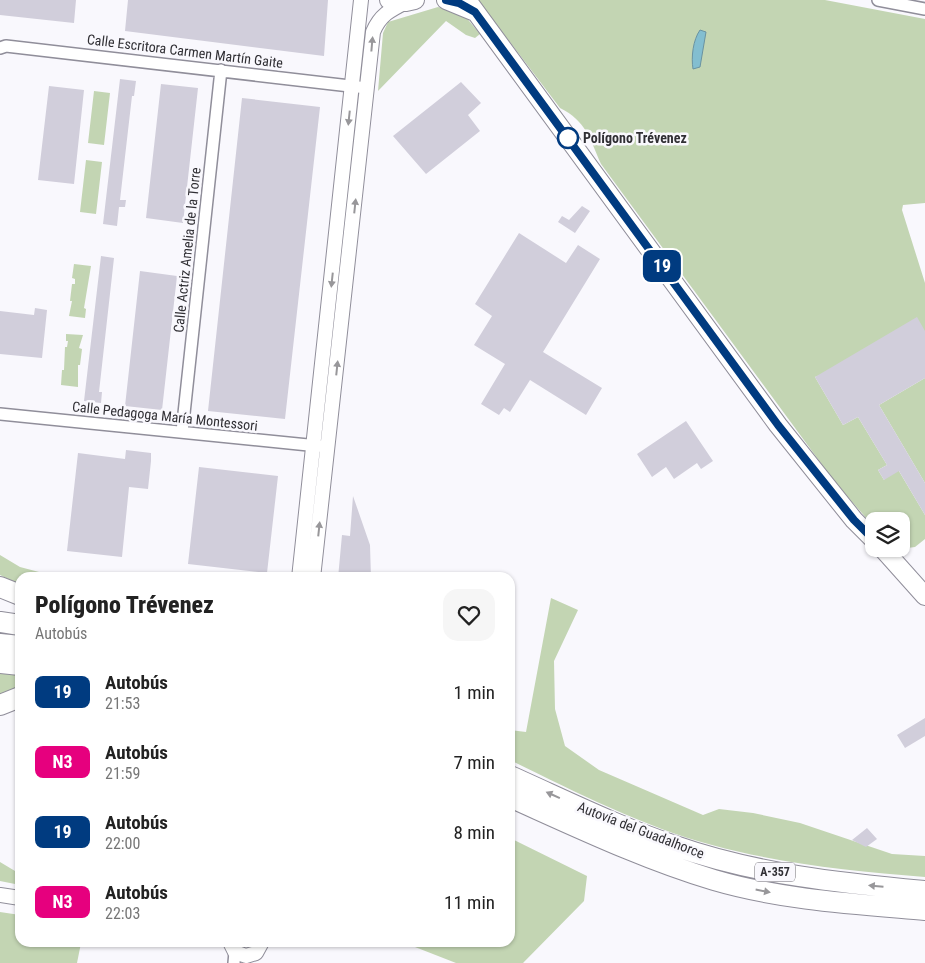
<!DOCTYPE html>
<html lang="es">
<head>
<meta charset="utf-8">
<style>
	:root { --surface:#fff; --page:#f6f6f6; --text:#222; --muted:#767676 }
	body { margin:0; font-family:"Roboto Condensed",sans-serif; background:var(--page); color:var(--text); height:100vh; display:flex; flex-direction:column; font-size:19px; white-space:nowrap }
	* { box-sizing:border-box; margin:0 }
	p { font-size:16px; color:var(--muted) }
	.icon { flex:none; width:28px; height:28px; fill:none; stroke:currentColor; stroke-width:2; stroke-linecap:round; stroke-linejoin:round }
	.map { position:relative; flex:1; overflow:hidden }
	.sheet { position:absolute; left:15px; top:572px; width:500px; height:375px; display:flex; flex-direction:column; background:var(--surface); border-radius:15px; box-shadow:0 1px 4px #0004 }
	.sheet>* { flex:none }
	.badge { padding:0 10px; border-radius:8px; font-size:18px; line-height:32px }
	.fabs { position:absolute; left:865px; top:512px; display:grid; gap:10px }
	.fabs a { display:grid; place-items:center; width:45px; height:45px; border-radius:10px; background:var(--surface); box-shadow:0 1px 4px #0004; font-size:25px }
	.map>.badge { position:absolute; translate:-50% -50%; box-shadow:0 0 0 2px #fff }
	.round { display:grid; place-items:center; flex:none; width:52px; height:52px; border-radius:15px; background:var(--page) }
	.headline { display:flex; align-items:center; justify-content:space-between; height:85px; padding:0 20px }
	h1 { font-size:24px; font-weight:800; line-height:38px }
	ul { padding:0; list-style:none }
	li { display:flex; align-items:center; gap:15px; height:70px; padding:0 20px }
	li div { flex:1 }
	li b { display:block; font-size:19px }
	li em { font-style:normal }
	li .badge { min-width:55px; font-weight:700; text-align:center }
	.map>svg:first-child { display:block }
	.green { fill:#c3d5b3 }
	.water { fill:#83bed0; stroke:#6a93a1 }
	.building { fill:#d1cedb }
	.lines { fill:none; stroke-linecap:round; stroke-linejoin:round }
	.minor-casing { stroke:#908e9a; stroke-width:14 }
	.tertiary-casing { stroke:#908e9a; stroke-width:16 }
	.primary-casing { stroke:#908e9a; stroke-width:20 }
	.motorway-casing { stroke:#908e9a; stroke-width:22 }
	.minor { stroke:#fff; stroke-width:11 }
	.tertiary { stroke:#fff; stroke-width:14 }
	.primary { stroke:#fff; stroke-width:18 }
	.motorway { stroke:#fff; stroke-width:20 }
	.oneway { fill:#98979a }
	.line-casing { stroke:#fff; stroke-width:11 }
	.line { stroke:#003b80; stroke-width:8 }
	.stop-dot { fill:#fff; stroke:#003b80; stroke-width:2.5 }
	.labels { text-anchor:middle; stroke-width:5; stroke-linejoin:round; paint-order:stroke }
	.shield { fill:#f9f8fd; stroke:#6c6b70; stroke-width:1 }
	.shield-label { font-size:12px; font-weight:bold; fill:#302f34 }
	.street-label { font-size:14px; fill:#302f34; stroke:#f9f8fd }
	.stop-label { font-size:14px; font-weight:bold; fill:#302f34; stroke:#f9f8fd; text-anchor:start }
</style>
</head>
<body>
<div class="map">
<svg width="925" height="963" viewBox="0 0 925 963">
	<rect width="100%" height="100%" fill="#f9f8fd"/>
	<path class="green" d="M478,0h347l100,19v184l-22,2 -1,5 23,73v48l-110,46 28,48 15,-8 29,48 -9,5 6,10 9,-19 32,54v24l-10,8 -15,2h-1h2v-28h-27v6l-40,-46 -233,-317c-11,-25 -15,-43 -41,-56z
		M438,7l27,9 15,18 -5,4 -9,-3 -20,-14 -68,70 5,-58 5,-11z
		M94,91l16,2 -6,52 -16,-2z
		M86,160l16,2 -6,52 -16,-2z
		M74,264l17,2 -7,42 2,1 -1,9 -16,-2 3,-15h-2l2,-17h3v-5l-3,-1z
		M66,334l17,1 -4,13 3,1 -2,16h-2v22l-17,-2 1,-15h2l1,-23h2l1,-6h-2z
		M925,378v105l-46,-78z
		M0,555l20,12 38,10 -38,1v7l-20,-10z
		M551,598l27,12 -24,51 1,48 10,37 34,24 104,45 16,-6 34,4 47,10 92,31 33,2v21c-72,-6 -143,-13 -213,-32 -68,-18 -139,-54 -202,-85v-30l16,2z
		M0,671l20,3v13l-20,9z
		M510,838l77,38 -3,25 -61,62h-67l-41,-16 -22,-4 117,-1z
		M0,862l20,12v11l-20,-4z
		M0,912l20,3v27l61,1 -4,20h-77z"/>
	<path class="water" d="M700,30l6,2 -6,35 -7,2c-2,-12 0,-29 7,-39z"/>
	<path class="building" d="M0,0h76l-2,23 -74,-8z
		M128,0h200l-4,56 -199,-25z
		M120,79l16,2 -2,15h-2l-12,104h6l-1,7h-6l-2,19 -14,-2z
		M461,82l20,21 -13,12 12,16 -54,43 -33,-38z
		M161,84l37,4 -15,135 -37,-5z
		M49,86l35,4 -10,94 -36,-4z
		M242,98l78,9 -35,312 -77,-8z
		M582,206l8,5 -15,22 -17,-11 4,-6 7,4z
		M519,233l47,30 12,-18 22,14 -57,93 59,36 -16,27 -56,-35 -20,32 -6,-4 -5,7 -18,-11 24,-40 -31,-19 18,-29 -17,-12z
		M101,256l13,2 -15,134h3l-1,11 -17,-2z
		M140,271l37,5 -15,134 -37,-4z
		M35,308l12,2 -5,48 -42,-4v-43l34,4z
		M917,317l8,14v47l-46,27 46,78v32l-26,-44 -15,9 -6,-10 9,-5 -29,-48 -15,8 -28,-48z
		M686,421l27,40 -12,8 -4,-6 -23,16 -8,-12 -14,10 -15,-23z
		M126,450l25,3v8l-3,28 -19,-2 -7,70 -55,-6 11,-98 47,6z
		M199,467l79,9 -11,97 -79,-9z
		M353,496l17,49 1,33h-33l4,-43 8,1z
		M925,718v18l-20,12 -8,-13z
		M867,828l10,11 -11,8 -14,-7z"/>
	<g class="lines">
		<defs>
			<path id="minor" d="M878,0l47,9
				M0,48l6,-2 361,42
				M0,414l328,33
				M182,432l39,-362
				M234,963l1,-11"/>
			<path id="tertiary" d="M299,578l62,-578
				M313,578l60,-546c7,-17 17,-22 33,-30
				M0,895l20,3
				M230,942l5,10 11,4 10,-3 6,-11"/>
			<path id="primary" d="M389,0l17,2 9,-2
				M446,0l29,12
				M467,0l311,425 76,95 20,20
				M883,549l42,47"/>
			<path id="motorway" d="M0,587l20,8
				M0,622l20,3
				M0,644l20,2
				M0,663l20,2
				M0,705l20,-8
				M510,776c54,24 108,51 165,70 80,28 165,37 250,45
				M510,797c67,30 134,62 204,83 68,20 141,24 211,30"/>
		</defs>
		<use href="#minor" class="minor-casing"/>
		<use href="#tertiary" class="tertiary-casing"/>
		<use href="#primary" class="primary-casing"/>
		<use href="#motorway" class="motorway-casing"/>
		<use href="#minor" class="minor"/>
		<use href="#tertiary" class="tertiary"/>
		<use href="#primary" class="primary"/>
		<use href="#motorway" class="motorway"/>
	</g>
	<defs><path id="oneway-solid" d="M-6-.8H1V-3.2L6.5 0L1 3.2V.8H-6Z" transform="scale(1.25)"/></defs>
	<g class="oneway">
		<use href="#oneway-solid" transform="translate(372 44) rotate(-85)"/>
		<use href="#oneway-solid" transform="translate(349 118) rotate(96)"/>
		<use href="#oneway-solid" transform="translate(355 206) rotate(-84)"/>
		<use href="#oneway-solid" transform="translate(332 280) rotate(96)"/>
		<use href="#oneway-solid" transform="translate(337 368) rotate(-84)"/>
		<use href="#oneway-solid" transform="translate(319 529) rotate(-84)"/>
		<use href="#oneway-solid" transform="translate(553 795) rotate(-156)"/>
		<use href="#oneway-solid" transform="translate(876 886) rotate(-175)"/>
		<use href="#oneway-solid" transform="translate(763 891) rotate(11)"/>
	</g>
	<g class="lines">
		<defs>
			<path id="line" d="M446,0l13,3 16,9 303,413 76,95 20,20"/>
		</defs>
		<use href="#line" class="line-casing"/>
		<use href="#line" class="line"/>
	</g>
	<circle class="stop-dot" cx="568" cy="138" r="10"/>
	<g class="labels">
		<rect class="shield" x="755" y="862.5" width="40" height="19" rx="4"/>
		<g class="shield-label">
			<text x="775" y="876">A-357</text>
		</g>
		<g class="street-label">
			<text transform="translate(185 51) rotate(7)" y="5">Calle Escritora Carmen Martín Gaite</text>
			<text transform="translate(187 250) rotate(-84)" y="5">Calle Actriz Amelia de la Torre</text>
			<text transform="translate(165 416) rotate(6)" y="5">Calle Pedagoga María Montessori</text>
			<text transform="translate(641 830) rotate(21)" y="5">Autovía del Guadalhorce</text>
		</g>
		<g class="stop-label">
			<text x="583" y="143">Polígono Trévenez</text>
		</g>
	</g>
</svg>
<div class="fabs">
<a><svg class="icon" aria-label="layers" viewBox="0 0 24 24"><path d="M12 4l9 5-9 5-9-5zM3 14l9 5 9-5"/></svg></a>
</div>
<b class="badge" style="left:662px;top:266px;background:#003b80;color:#fff">19</b>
<section class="sheet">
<div class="headline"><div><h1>Polígono Trévenez</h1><p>Autobús</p></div><a class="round"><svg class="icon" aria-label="heart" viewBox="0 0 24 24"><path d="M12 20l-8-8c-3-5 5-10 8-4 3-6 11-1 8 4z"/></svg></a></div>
<ul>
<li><span class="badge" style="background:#003b80;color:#fff">19</span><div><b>Autobús</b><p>21:53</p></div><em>1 min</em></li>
<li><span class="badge" style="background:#e6007e;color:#fff">N3</span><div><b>Autobús</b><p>21:59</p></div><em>7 min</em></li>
<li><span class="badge" style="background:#003b80;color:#fff">19</span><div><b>Autobús</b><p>22:00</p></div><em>8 min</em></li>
<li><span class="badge" style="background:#e6007e;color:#fff">N3</span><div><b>Autobús</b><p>22:03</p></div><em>11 min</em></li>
</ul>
</section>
</div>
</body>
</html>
